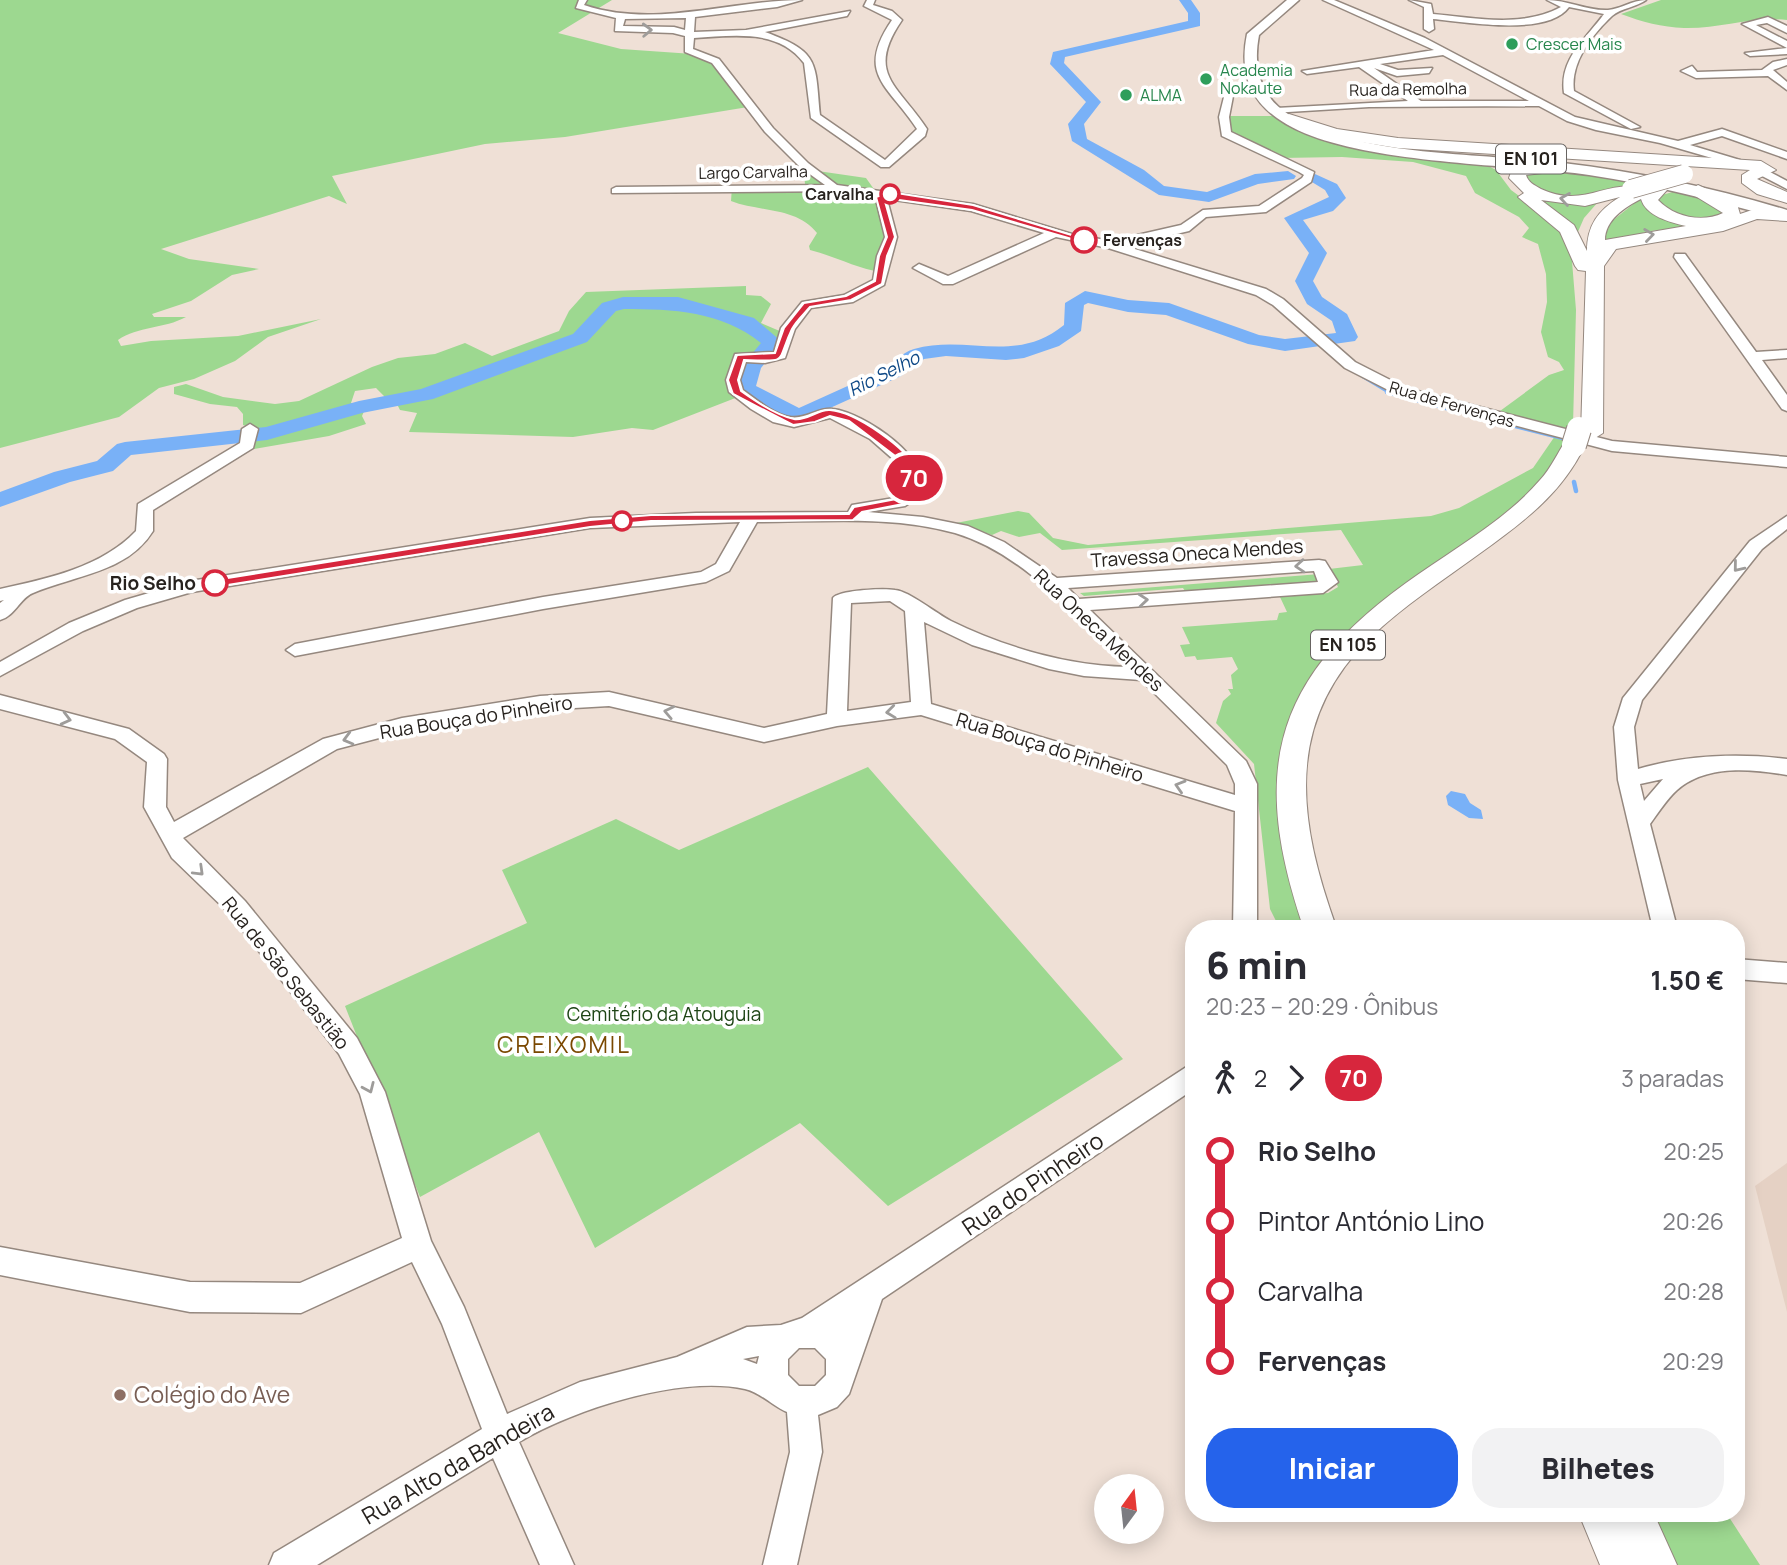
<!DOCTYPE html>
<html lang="pt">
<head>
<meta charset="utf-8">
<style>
	:root { --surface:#fff; --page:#f2f2f3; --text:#2b2b33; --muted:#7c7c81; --accent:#2563eb }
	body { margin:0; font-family:Manrope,sans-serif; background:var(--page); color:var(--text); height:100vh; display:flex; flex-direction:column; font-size:26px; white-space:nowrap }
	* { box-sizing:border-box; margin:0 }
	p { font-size:23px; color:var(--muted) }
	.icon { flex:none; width:38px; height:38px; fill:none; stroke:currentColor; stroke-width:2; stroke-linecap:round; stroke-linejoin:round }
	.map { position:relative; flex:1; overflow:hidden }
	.sheet { position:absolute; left:1185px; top:920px; width:560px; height:602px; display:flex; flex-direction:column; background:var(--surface); border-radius:28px; box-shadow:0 4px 18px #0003 }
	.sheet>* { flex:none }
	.badge { padding:0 14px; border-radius:23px; font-size:24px; line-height:46px }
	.needle { width:46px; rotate:15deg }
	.controls { position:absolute; left:1094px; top:1474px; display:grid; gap:14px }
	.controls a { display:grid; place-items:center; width:70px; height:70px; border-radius:50%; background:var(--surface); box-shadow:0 4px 18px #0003; font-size:35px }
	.map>.badge { position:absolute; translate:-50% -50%; box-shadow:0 0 0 4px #fff }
	.legs { display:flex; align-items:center; gap:10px; height:77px; padding:0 21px; font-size:23px }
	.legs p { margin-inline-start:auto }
	.summary { display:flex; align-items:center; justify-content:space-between; height:119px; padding:0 21px }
	h1 { font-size:38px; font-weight:800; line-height:52px }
	.primary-button { display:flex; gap:14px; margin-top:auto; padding:14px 21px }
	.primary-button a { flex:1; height:80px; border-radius:28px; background:var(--accent); color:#fff; font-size:28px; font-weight:800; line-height:80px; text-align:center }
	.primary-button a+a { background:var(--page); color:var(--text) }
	ul { padding:0 21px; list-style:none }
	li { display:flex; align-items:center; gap:24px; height:70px; font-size:26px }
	li i { display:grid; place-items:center; width:10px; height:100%; margin:0 9px; background:currentColor }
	li i::after { content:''; width:18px; height:18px; margin:-9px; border:5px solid; border-radius:50%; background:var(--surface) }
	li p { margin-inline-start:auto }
	li:first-child i { background:linear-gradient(#0000 50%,currentColor 0) }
	li:last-child i { background:linear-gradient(currentColor 50%,#0000 0) }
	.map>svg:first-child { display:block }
	.medical { fill:#e5d1c4 }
	.green { fill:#9dd890 }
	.water { fill:#79b1f7 }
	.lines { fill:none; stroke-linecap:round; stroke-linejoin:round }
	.stream-far1 { stroke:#79b1f7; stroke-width:3.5 }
	.stream { stroke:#79b1f7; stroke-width:4.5 }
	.river { fill:#79b1f7; fill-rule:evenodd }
	.minor-casing { stroke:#95887f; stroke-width:3 }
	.major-casing { stroke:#95887f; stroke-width:3 }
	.highway-casing { stroke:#95887f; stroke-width:2 }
	.minor { fill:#fff; fill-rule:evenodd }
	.major { fill:#fff; fill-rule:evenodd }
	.highway { fill:#fff; fill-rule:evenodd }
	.highway-bridge-far1-casing { stroke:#95887f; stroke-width:20; stroke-linecap:butt }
	.highway-bridge-casing { stroke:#95887f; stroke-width:26; stroke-linecap:butt }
	.highway-bridge-far1 { stroke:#fff; stroke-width:18 }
	.highway-bridge { stroke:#fff; stroke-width:24 }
	.oneway { stroke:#9e9c9a }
	.line-1 { fill:#d7263d; stroke:#fff; stroke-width:2 }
	.leisure-dot { fill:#2e9e5b; stroke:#fff; stroke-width:2.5 }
	.stop-1-dot { fill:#fff; stroke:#d7263d; stroke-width:3.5 }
	.education-dot { fill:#8d6e63; stroke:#fff; stroke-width:2.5 }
	.labels { text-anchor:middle; stroke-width:7; stroke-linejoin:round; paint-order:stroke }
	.far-leisure-label { font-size:16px; fill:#27864d; stroke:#fff; text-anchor:start }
	.far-street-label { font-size:16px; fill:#27221e; stroke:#fff }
	.far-stop-label { font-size:16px; font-weight:bold; fill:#27221e; stroke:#fff; text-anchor:end }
	.shield { fill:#fff; stroke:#686462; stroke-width:2 }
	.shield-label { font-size:18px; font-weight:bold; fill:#27221e }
	.far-water-label { font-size:18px; font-style:italic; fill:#0e4886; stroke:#fff }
	.street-label { font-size:19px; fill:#27221e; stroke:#fff }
	.stop-label { font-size:19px; font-weight:bold; fill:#27221e; stroke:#fff; text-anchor:end }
	.park-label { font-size:19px; fill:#1d4414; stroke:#fff }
	.quarter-label { font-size:23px; letter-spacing:2px; fill:#7a4800; stroke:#fff }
	.near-street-label { font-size:23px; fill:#27221e; stroke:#fff }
	.near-education-label { font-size:23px; fill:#785e54; stroke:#fff; text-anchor:start }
</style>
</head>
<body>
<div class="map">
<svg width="1787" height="1565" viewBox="0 0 1787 1565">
	<rect width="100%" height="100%" fill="#efe0d6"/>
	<path class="medical" d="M1787,1163v149l-32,-126z"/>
	<path class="green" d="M0,0h612l-54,33 63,16 72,5 20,7 11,19 24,27 -183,30 -80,7 -153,32 15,28 -18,-8 -168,53 28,10 70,10 -27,6 -41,26 -39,13 2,3h32c-22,12 -48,9 -68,23l3,6 30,-5 87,-5 83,-17 -53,18 -33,24 -41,18 -35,9 -40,29 -119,31z
		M1661,0h126v20c-35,-4 -68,9 -103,8 -22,-1 -42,-6 -63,-14z
		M1228,116h49l48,21 154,24 17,9 15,20 44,32 16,27 5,61 -3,115 -3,8 -70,-22 49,-36 15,-5 -5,-8 -11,-5 -7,-25 6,-30 -1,-28 -8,-30 -16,-7 7,-9 -10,-11 -44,-24 -9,-17 -53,-14 -71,-5 -62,1 -51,-24z
		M1535,168l101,12c-43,19 -62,23 -107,5l-5,-11z
		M804,169l62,9 10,14 14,45 -10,35c-24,-4 -46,-16 -70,-22l-1,-4 8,-13c-20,-26 -58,-21 -86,-32l1,-14 73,-2z
		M1513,180l14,11 71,11 -14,16 -7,16c-13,-11 -59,-43 -64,-54z
		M1683,189l43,23c-26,12 -44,4 -69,-9l5,-8z
		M1642,197l3,6 63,21 -57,7 -50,12 11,-22z
		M746,286v9l15,1 10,8 -10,19 21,9 -6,22 -8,2 -28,-2 -8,9 6,34 -85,33 -21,-2 -59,9 -164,-5 8,-19 -17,-3 -6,-12 -9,-1 -9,-9 -21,3 -4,12 14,6 -3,7 4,8 -37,12 -75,13v-20l-11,-4v-11l-6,-7 -27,-3 -36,-10v-7l12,-3 37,13 52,7 24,-3 73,-34 26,-9 37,-4 30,-11 27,13 67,-25 10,-20 17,-19z
		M1555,436l12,3c-6,12 -12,26 -20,37 -10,14 -27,25 -40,36 -89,78 -218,129 -227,262 -4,56 7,104 28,155h-28l-10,-20 -16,-145 -38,-41 7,-22 8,-7 -3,-5h5l-2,-14 7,-6 -6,-12 -35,3 -2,-4 -10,1 -5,-12 10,-1 -8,-17 95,-7 2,-7 8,-1 -7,-15 48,-4 10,-6 -9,-18 34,-4 -22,-35 -279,20 -22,-17 -21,4 -18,-6 -9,4 -36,-12 62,-12 11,2 24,25 35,7 343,-29 28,-8 74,-40z
		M1320,574l1,8 -135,11 -3,-5 -99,8 -4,-3z
		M868,767l255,292 -235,147 -88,-83 -205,125 -56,-116 -119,65 -75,-191 182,-83 -25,-53 114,-51 63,31z
		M1649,1514h78l33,51h-87z"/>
	<path class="water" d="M1451,791l14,3 5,9 11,7 2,9 -14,-1 -21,-13 -2,-9z"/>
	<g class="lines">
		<path class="stream-far1" d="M1362,376l30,18"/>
		<path class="stream" d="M1387,392l63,17
			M1468,414l99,25
			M1574,482l2,9"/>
		<path class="river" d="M1179,0h12l9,13v13l-135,31 -1,6 37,39 -17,22 3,15 57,31 20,16 43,6 48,-18 33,-3 8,5 -2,3 -36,5 -49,18 -50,-7 -87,-54 -4,-17 18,-22 -36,-38 3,-12 135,-31v-8z
			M1315,174l22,10 9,14 -13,13 -30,9 24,33 -14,28 9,16 25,17 11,23 -3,4 -70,10 -37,-7 -82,-29 -38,-3 -40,-9 -4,2 -3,26 -22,15 -35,12 -18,2 -60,-4 -22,3 -23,17 -102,46 -55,-24 -8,-12 5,-19 20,-24c-40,-32 -88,-34 -137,-34l-8,2 -29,31 -154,57 -71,14 -95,27 -136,15 -18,16 -43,11 -70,25v-15l54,-20 43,-11 20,-17 8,-2 141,-15 93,-26 62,-12 152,-55 29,-31 21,-6h55l76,21 28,24 -21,26 -5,18 43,22c28,-13 56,-25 84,-38 11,-6 17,-17 31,-21 53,-15 101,16 150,-24l1,-22 20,-12 43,9 41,3 90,32 26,4 51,-6 -4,-12 -25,-17 -12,-23 14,-28 -25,-35 45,-21 -4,-7 -18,-11z"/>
		<defs>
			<path id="minor" d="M579,0h8l-3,5c71,24 145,-5 218,-5l-25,7 -82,10 -1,15 52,-2 104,-19 -3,5 -82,16c55,20 50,30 55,83l65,45 32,-31c-29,-44 -62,-55 -25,-109l-28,-14 3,-6h8l-2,5 19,6 10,9c-37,54 -4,65 25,109l-2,7 -36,31h-8l-70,-49 -7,-55c-26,-35 -72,-27 -110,-25l-1,11 26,10 54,69 35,35 29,22 136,19 99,30 39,7 70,-16 22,-15 56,-4 43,-28 2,-3 -5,-3 -77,-36 -3,-19 6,-24 9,-2 -5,26 2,15 83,40 -3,10 -45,30 -60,5 -17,14 -64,15 141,43 17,10 72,63 51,26 206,53 175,16v10l-175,-16 -216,-57 -51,-26 -72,-63 -17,-10 -148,-47 -52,-11 -103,47h-10l-30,-16 6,-4 29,12 96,-43 -73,-22 -84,-12 10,38 -13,48 -31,17 -42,6 -16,21 -10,29 -20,5 -19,-1 -6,18 3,10c14,10 30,24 47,27 15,3 28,-10 43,-8 29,3 105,52 87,87l-15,10 -37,6 55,5 45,9 36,16 53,36 262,-18 6,1 13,21 -15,11 -233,17 156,151 11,23v145h-24l2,-118 -314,-96 -84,11 -73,16 -155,-36 -69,4 -138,22 -65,17 -154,89 62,63 112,137 28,54 46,149 33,66 43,107 73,-32 97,-25 70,-30 34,-2 21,-7 392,-256v27l-312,210 -33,95 -12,13 -19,8 4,37 -25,113h-34l27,-113 -3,-40c-15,-6 -25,-19 -42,-23 -64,-14 -171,20 -226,53l55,123h-34l-47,-107 -176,107h-48l5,-12 208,-124 -40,-105 -30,-62 -111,51 -111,-1 -190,-37v-28l190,35 110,1 102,-45 -42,-144 -21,-40 -110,-141 -57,-55 -28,-51 3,-45 -32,-23 -115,-30v-14l129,34 35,25 3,5 -1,48 8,15 149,-83 79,-21 138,-22 69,-4 155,36 63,-14 6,-116c6,-8 51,-10 62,-8 14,1 42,24 56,31 53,26 117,45 177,46 -51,-49 -103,-113 -173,-134 -63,-18 -134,-11 -198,-11l-28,49 -23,11 -163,27 -248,47 -9,-6 9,-6 248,-47 158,-25 15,-8 24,-42 -150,6 -398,64 -55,16 -54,23 -83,45v-14l69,-39 56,-23 65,-19 400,-63 106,-5 152,-1 4,-7 42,-7 12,-7v-18l-4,-6 -32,-28 -40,-21 -36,9 -21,-5 -22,-13 -22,-17 -3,-12 9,-26 39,-2 7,-24 21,-26 42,-7 29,-15 4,-24 8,-19 -10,-41 -31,-5 -232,2v-4l4,-2 209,-2 -25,-18 -35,-35 -53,-69 -27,-11v-16l-12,-3 -58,-2 1,-13 -40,-10zM686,18l-1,12 -11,-3 -51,-1 2,-7zM1314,571l4,11 -239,17 -11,-11zM890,601l15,10 6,91 -64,9 4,-108zM924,622l48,23 77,24 35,7 57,4 86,85 8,19v11l-304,-91zM799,1348h16l11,11v16l-11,11h-16l-11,-11v-16zM759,1356l-2,8 -14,-5z
				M1323,0h11l91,38 150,79 103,24 44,-12 65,23v7l-65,-23 -32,9 50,15 2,2 -6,3 -76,-22 -64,-13 -29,-9 -28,-15 -170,1 -97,6 -1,-2 5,-3 132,-7 -49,-34 -52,7 -5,-3 132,-21zM1443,55l86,46h-108l-47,-33 23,8 32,-3 3,-5 -34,2 -18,-6z
				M1409,0l22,4 2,10c43,4 88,14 128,-7l-14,-7c20,0 41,11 61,10 13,-1 24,-10 38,-10 -9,7 -25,8 -34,16 -20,19 -42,47 -38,75l66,36 -9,2 -67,-36c-5,-34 21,-53 40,-79l-35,-7c-22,30 -102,15 -136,12l1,10 -5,3 -5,-3v-22z
				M1768,17l19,9v7l-20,-10 -11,2 31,16v7l-45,-24z
				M1787,48v6l-37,2 -5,-3z
				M1787,59v6l-14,5 14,12v8l-19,-14 -72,2 -15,-7 11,-5 5,6 65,-2 11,-8z
				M1762,172h8l17,9v8l-25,-13z
				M1675,254h10l71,98 31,-2v8l-25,2 25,35v16l-5,-2 -108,-152z
				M250,424l8,5 -5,19 -100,62v21c-26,42 -78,44 -120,62 -13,5 -18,23 -33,27v-17l4,-3 -4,1v-12c47,-10 102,-22 136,-58l2,-27 102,-61 2,-14z
				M1787,516v13l-25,20 -120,151 -8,27 4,42c47,-14 101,-16 149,-10v16c-36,-6 -80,-11 -110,15 -10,9 -19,23 -27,34l25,96 -2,9h-24l2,-9 -33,-140 -4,-53 9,-29 127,-157zM1663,779l-19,22 -4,-17z
				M1736,959l51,4v20l-51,-4z"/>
			<path id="major" d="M1287,0h12l-40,35c-6,32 0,60 29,79 65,43 197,39 275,49 76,9 151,25 224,47v10c-66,-17 -130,-35 -198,-45 -81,-12 -248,-10 -312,-57 -30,-21 -37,-50 -30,-84z"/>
			<path id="highway" d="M1289,114l48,15 61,9 363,23 15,9 -19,9 30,13v11l-30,-9 -15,-11v-8l8,-5 -352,-22 -63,-10 -51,-17 -2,-3z
				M1533,162l33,2v6l-40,5c2,7 8,10 15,14 41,19 62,-7 97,-2 8,1 16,-7 26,-4l3,7 -9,10c16,17 44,23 65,13l-31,-19 -2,-4 8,-5 39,19 3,10 15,-5 32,2v10l-30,-2 -34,12 -107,18 -12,17 -1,167 -11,7 -11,-7 5,-162 -8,-1 -3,-4 -15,-34 -42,-35 6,-4 -15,-15 2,-6zM1620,197c-22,13 -33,29 -33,54l-13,-26 -33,-25 44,6zM1641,199c5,17 28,23 45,27l-81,14c0,-20 20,-33 36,-41z
				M1574,438l11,7c-23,49 -63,78 -106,109 -37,27 -76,52 -109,84 -88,86 -71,186 -33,291h-33c-53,-154 -34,-248 102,-346 44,-32 98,-61 134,-103 11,-12 17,-26 26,-40z
				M1579,1514h75l23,51h-77z"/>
		</defs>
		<use href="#minor" class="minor-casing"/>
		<use href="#major" class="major-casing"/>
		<use href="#highway" class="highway-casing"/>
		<use href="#minor" class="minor"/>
		<use href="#major" class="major"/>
		<use href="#highway" class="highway"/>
		<defs>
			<path id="highway-bridge-far1" d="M1631,189l53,-15"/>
			<path id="highway-bridge" d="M1574,445l5,-16"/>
		</defs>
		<use href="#highway-bridge-far1" class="highway-bridge-far1-casing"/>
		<use href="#highway-bridge" class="highway-bridge-casing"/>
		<use href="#highway-bridge-far1" class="highway-bridge-far1"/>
		<use href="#highway-bridge" class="highway-bridge"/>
	</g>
	<defs><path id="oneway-chevron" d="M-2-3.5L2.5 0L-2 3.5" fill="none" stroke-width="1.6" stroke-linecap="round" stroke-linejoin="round" transform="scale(1.75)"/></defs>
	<g class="oneway">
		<use href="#oneway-chevron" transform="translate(647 30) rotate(-2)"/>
		<use href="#oneway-chevron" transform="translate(1565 199) rotate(-171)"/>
		<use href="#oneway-chevron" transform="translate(1649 235) rotate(-8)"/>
		<use href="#oneway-chevron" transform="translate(1300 566) rotate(176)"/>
		<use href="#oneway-chevron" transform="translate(1738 567) rotate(129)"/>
		<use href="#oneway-chevron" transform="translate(1143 600) rotate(-5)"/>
		<use href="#oneway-chevron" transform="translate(669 712) rotate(-168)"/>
		<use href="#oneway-chevron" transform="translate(891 712) rotate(173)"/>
		<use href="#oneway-chevron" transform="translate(66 719) rotate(14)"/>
		<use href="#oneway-chevron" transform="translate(348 739) rotate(165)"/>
		<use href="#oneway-chevron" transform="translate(1180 786) rotate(-163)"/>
		<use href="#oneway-chevron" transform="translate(199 871) rotate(44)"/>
		<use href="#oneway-chevron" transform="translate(369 1088) rotate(66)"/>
	</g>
	<path class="line-1" d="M890,192l83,13 115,35 -6,2 -110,-32 -88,-12 11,39 -8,19 -5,28 -31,16 -41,7c-6,7 -14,14 -18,22 -17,36 -2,32 -48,31l-6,20 3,11c14,10 36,25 53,28 13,2 24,-10 36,-9 26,2 77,38 88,61 3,6 2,15 2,22l-17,11 -41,8 -9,8 -202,1 -61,6 -375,60 -6,-4 6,-3 375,-60 61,-5 198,-1 5,-7 42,-8 13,-8v-18l-10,-14 -50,-38 -19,-5 -15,6 -22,3 -60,-31 -5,-14 9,-25 38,-2 9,-25 20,-25 42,-7 29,-15 4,-25 8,-19 -11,-40z"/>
	<g class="leisure-dot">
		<circle cx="1512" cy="44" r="7"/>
		<circle cx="1206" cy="79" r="7"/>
		<circle cx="1126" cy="95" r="7"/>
	</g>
	<g class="stop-1-dot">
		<circle cx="890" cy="194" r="9"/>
		<circle cx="1084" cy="240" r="12"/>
		<circle cx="622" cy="521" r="9"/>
		<circle cx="215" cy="583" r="12"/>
	</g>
	<circle class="education-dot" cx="120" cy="1395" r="7"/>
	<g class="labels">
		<g class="far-leisure-label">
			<text x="1526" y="50">Crescer Mais</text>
			<text x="1220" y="76">Academia<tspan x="1220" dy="18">Nokaute</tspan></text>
			<text x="1140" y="101">ALMA</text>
		</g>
		<g class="far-street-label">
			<text transform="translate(1408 89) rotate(-1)" y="6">Rua da Remolha</text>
			<text transform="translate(753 172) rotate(-1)" y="6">Largo Carvalha</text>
			<text transform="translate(1452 404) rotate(16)" y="6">Rua de Fervenças</text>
		</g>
		<g class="far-stop-label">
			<text x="874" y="200">Carvalha</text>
			<text x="1103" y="246" text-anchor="start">Fervenças</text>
		</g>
		<g class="shield">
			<rect x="1496" y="144.5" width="70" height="29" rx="5"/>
			<rect x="1311" y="630.5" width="74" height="29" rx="5"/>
		</g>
		<g class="shield-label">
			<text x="1531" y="165">EN 101</text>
			<text x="1348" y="651">EN 105</text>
		</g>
		<g class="far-water-label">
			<text transform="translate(884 374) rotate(-27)" y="6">Rio Selho</text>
		</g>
		<g class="street-label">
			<text transform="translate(1197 553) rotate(-4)" y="7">Travessa Oneca Mendes</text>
			<text transform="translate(1099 630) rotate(43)" y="7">Rua Oneca Mendes</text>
			<text transform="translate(476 717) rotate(-9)" y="7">Rua Bouça do Pinheiro</text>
			<text transform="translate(1050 747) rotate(17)" y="7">Rua Bouça do Pinheiro</text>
			<text transform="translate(286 973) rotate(51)" y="7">Rua de São Sebastião</text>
		</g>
		<g class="stop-label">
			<text x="196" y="590">Rio Selho</text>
		</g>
		<g class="park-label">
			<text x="664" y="1021">Cemitério da Atouguia</text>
		</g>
		<g class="quarter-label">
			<text x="564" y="1053">CREIXOMIL</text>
		</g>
		<g class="near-street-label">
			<text transform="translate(1033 1184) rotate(-34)" y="8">Rua do Pinheiro</text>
			<text transform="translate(458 1464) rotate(-30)" y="8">Rua Alto da Bandeira</text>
		</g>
		<g class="near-education-label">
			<text x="134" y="1403">Colégio do Ave</text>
		</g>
	</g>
</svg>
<div class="controls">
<a><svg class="needle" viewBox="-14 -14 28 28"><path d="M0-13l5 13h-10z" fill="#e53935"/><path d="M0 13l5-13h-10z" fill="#7c7c81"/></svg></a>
</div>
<b class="badge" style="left:914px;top:478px;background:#d7263d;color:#fff">70</b>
<section class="sheet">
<div class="summary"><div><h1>6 min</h1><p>20:23 – 20:29 · Ônibus</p></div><b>1.50 €</b></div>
<div class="legs"><svg class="icon" aria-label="walk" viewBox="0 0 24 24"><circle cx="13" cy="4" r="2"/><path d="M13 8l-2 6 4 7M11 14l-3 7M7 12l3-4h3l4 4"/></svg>2<svg class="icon" aria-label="forward" viewBox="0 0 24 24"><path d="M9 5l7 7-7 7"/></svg><b class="badge" style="background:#d7263d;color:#fff">70</b><p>3 paradas</p></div>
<ul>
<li><i style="color:#d7263d"></i><b>Rio Selho</b><p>20:25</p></li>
<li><i style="color:#d7263d"></i><span>Pintor António Lino</span><p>20:26</p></li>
<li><i style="color:#d7263d"></i><span>Carvalha</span><p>20:28</p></li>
<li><i style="color:#d7263d"></i><b>Fervenças</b><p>20:29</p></li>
</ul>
<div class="primary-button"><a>Iniciar</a><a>Bilhetes</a></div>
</section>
</div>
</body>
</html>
